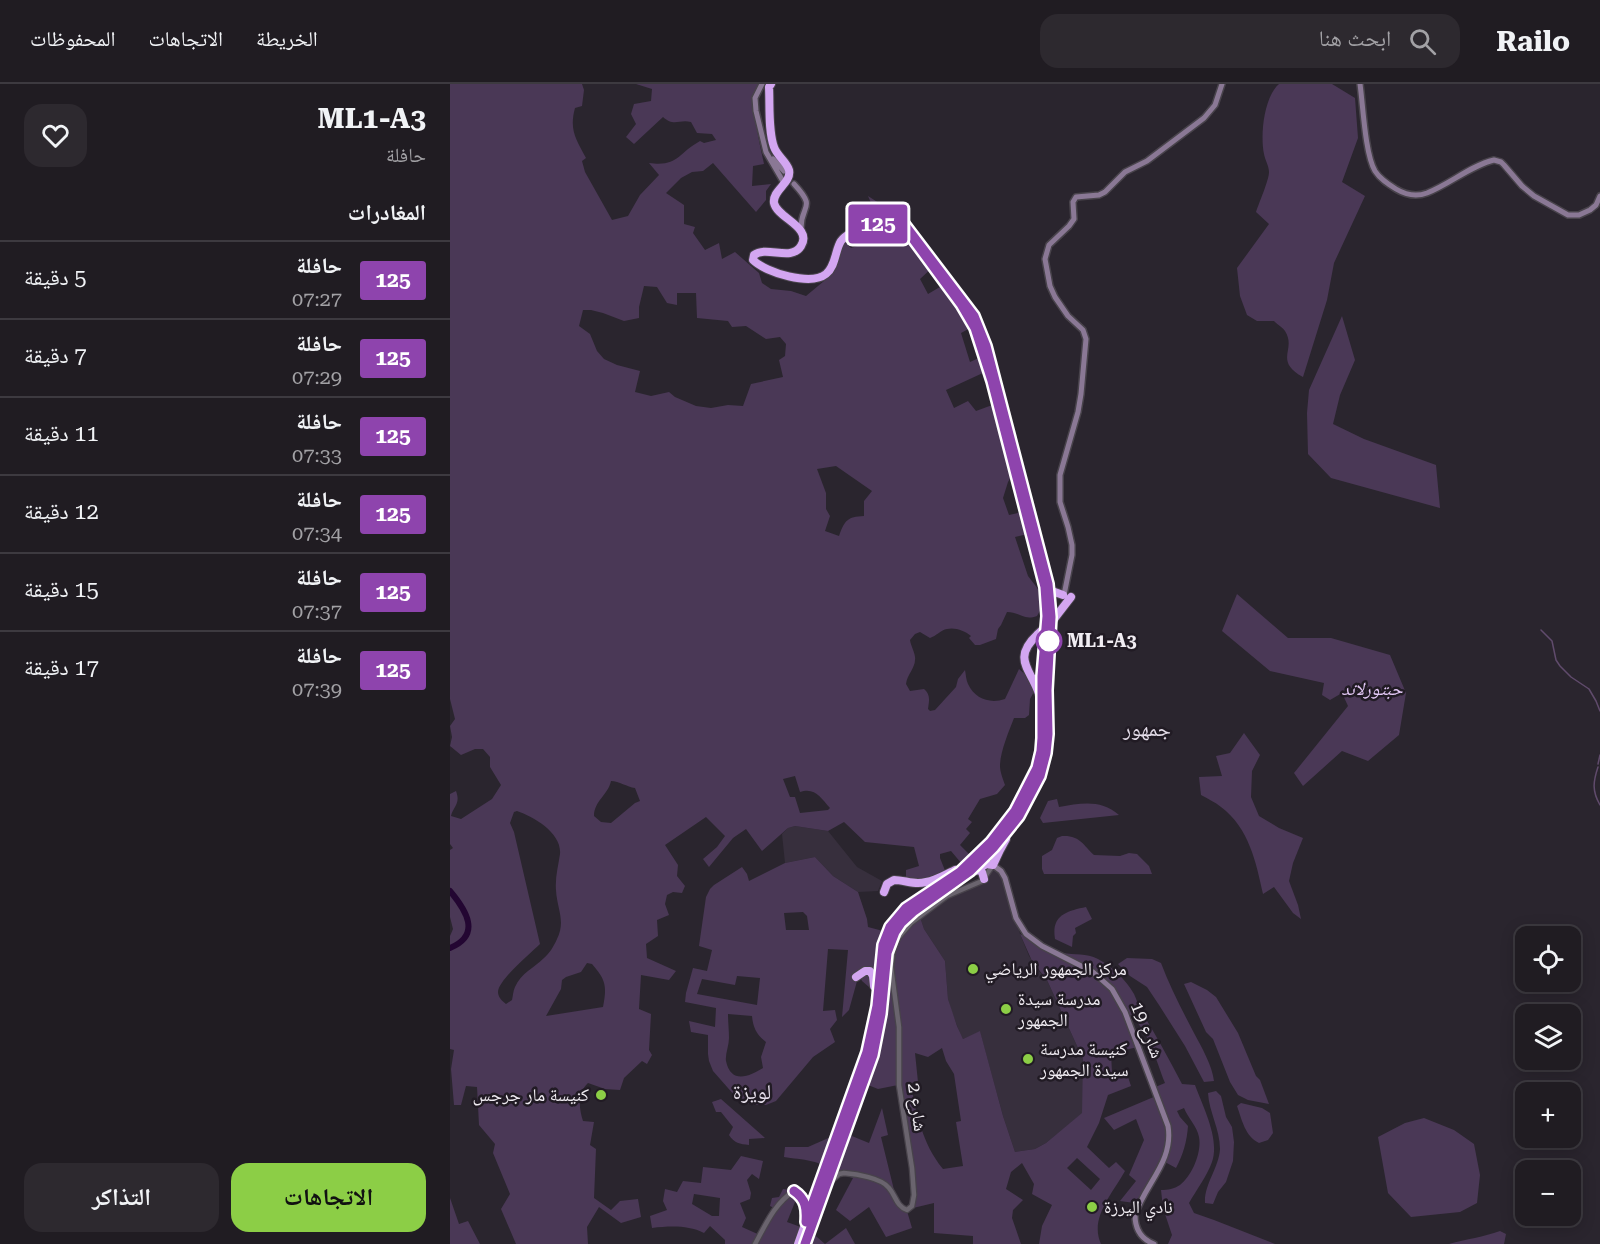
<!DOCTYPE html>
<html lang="ar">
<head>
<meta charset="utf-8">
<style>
	:root { --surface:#201c22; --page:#2d292f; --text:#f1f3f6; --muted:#a2a1a5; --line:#3d3a40; --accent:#8cce46 }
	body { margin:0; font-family:"Roboto Serif","Noto Naskh Arabic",serif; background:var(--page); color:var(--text); direction:rtl; height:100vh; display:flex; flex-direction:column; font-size:22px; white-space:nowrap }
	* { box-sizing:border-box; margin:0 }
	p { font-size:20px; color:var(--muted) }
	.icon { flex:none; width:33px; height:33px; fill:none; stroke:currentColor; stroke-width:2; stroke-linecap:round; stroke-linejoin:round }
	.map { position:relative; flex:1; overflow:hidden; direction:ltr }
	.side { display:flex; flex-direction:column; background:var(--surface); width:450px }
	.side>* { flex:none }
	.badge { padding:0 12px; border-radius:4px; font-size:21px; line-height:39px }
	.fabs { position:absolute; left:1065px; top:842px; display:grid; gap:12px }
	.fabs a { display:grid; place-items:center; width:66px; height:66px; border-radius:12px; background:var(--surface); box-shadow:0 3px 15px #0003,0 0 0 2px var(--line); font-size:30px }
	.map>.badge { position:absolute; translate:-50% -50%; box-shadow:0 0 0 3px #fff }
	h2 { padding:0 24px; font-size:22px; line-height:54px }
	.round { display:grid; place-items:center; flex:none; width:63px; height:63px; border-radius:18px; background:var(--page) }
	.headline { display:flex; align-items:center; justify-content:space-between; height:102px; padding:0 24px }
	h1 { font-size:28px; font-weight:700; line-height:45px }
	.primary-button { display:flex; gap:12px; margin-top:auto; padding:12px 24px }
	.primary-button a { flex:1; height:69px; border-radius:18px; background:var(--accent); color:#111; font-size:24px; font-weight:700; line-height:69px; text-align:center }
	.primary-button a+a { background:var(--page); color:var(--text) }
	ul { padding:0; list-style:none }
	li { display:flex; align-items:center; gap:18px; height:78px; padding:0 24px; border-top:2px solid var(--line) }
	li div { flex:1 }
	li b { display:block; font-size:22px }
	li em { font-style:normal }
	li .badge { min-width:66px; font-weight:700; text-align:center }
	header { display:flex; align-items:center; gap:36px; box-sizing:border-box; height:84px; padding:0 30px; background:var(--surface); border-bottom:2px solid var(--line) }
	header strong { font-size:28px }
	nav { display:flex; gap:33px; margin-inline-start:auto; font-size:21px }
	.search { width:420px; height:54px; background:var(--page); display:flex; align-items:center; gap:15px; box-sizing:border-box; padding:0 21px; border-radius:18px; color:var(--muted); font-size:22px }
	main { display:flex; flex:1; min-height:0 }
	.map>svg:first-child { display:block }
	.built { fill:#372f3d }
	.green { fill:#4a3856; fill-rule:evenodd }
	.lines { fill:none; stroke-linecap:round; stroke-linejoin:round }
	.stream { stroke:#604b6c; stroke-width:1.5 }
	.river { stroke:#230632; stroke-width:6 }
	.tertiary-casing { stroke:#48434b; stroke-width:7 }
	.secondary-casing { stroke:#48434b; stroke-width:8 }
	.motorway-casing { stroke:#48434b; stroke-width:10 }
	.tertiary { stroke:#6a646e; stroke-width:4.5 }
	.secondary { stroke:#8a7895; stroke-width:5 }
	.motorway { stroke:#d3a6f1; stroke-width:8 }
	.motorway-bridge-casing { stroke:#48434b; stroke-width:10; stroke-linecap:butt }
	.motorway-bridge { stroke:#d3a6f1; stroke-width:8 }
	.line-casing { stroke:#fff; stroke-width:14 }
	.line { stroke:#8e44ad; stroke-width:9 }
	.stop-dot { fill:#fff; stroke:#8e44ad; stroke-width:3 }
	.poi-dot { fill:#8cce46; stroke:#211b24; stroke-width:2 }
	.labels { text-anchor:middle; stroke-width:5; stroke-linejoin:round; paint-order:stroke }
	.stop-label { font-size:18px; font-weight:bold; fill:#f0ecf2; stroke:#211b24; text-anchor:start }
	.park-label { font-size:18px; font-style:italic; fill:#e5caf8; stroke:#211b24 }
	.poi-label { font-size:18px; fill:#f0ecf2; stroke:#211b24; text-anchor:start }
	.street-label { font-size:18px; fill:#f0ecf2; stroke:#211b24 }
	.quarter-label { font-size:21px; fill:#e4dde9; stroke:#211b24 }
</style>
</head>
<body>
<header>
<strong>Railo</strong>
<div class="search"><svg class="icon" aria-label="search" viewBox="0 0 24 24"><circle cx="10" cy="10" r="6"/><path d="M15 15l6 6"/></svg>ابحث هنا</div>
<nav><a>الخريطة</a><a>الاتجاهات</a><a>المحفوظات</a></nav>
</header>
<main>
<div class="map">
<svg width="1150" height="1160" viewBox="0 0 1150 1160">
	<rect width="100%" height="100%" fill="#2a252e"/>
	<path class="built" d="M345,742l33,5 29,36 25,14 -4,10 -20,1 -25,-16 -18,-19 -30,6 -3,-29 6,-6z
		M546,783l8,6 7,12 2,18 7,31 9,22 10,15 8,9 36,79v54l-37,30 -11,6 -20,3 -12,-36 -23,-84 -17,7 -3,-6 -8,-20 -4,-14 -3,-38 -21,-32 -4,-12 20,-16 20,-10 23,-8z"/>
	<path class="green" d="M0,0h132l2,6 -2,16 -7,2c-6,22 1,31 11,50l-4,3 3,11 27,48 16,-4 12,-21 19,-20 -10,-12c29,4 28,-9 51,-22l4,2 12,-3 -4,-6 -15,-1 -6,-11c-12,-3 -17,5 -28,-5l-29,27 -8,-7 10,-13 -5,-10 3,-10 17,-3 1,-12 -16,-5h123c-9,25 0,55 5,80l-11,2 -1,20 19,-2 -5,7v9l-10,12 -43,-49 -10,8 -11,1 -11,6 -15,15 18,12v19l11,3 -2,6 12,17 14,-7 3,16 13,-7 24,21 3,10 9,6 20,2 15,5 24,-20 9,-30 7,-3 5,5 22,-7 -7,-17 12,-5 -10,-23 28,18 2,6 35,47 -13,12 8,15 17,-10 29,42 -13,7 9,29 11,-5 4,15 -39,18 8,18 14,-7 8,10 19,-7 20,66 -7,12 -5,16 6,17 17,-4 6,22 -17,4 13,39 10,13 4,18 -5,9c-14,5 -17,-4 -30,-4l-6,13 -3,4 -2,10 -16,6h-5l-6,-7 2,-2c-6,-5 -16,-9 -24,-7 -6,1 -11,7 -17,9l-10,-6 -5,2 -5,6c1,7 6,14 5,20 0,8 -8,15 -9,24l4,7 14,-2c7,6 5,12 4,20l2,2 5,-1 21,-23 2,-8 7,-9c1,5 1,10 3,14 7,15 22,20 37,15l14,-30 9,8 7,13 -5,9 -1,16 -4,3h-11c-5,13 -14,34 -14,48 0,6 3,13 5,19l-8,9 -17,5 -12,20 4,3 -6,7 4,4 -10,12 10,10 -8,9 -11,-13 -11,3v4l6,15c-14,5 -25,8 -40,5v-8l13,-4 -5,-19 -49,-5 -21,-20 -16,9 -33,-5 -7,2 -26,23 -16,-22 -13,9 -24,29 -6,-8 14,-12 8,-11 -19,-19 -41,28 13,20 -1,11 8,10 -3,7 -9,-1 -6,3 -2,9 4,11 -12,5 1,16 -12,8 1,14 29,13 -7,9 -28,-5 -2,34 12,5 -2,36 3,5 -5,9 -5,-3 -18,17 -4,12 -15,-1 -17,-6c-11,10 -9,26 -5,38l11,1 -4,23 6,4 -2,49 17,12 9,-9 18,-2 3,18 -20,6 -22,-16 -12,20 1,17h-72l-15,-35 9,-15 -17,-41 2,-9 -16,-19 -2,-38 -11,-1 -5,19h-7l-3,-36 3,-19 -4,-1v-113l3,-7 -3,-12v-67l3,-2 -3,-4v-50l6,-3c5,13 -3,16 -5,25l10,3 31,-20 9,-14 -11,-18v-10l-7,-8h-8l-14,6 -11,-9 2,-9 -2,-11 5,-7 -5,-20zM194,202l13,1 10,16 10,2v-12h19l1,25 31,3 4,6 14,-1 20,13 14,-2 6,7 -1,12 -6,4 4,17 -32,7 -8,22 -15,-1 -17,3 -15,-2 -21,-9 -6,-5 -18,4 -16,-4 5,-21 -23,-6 -13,-6 -7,-8 -7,-17 -11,-8 4,-16h8l12,3 21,8 15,-3v-11zM386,382l36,25 -8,10v15c-17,1 -19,4 -25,20l-14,-5 5,-15 -4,-7v-16l-9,-24zM345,692l5,16c15,-5 21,6 30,16l-2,2 -28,3 -5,-16h-5l-7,-18zM161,697c8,0 16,6 24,7l5,13 -5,2 -24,20 -10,-1 -7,-6c0,-15 14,-21 17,-35zM67,727c17,6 45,22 43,43 -2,13 -5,24 -4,36 1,19 10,31 1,49 -3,7 -8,15 -13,19 -10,10 -23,15 -29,29 -2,4 -2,9 -3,13l-6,4c-4,-3 -8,-7 -8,-12 0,-12 33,-39 42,-48l-26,-112 -4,-9 4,-11zM137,879l5,1c14,16 15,22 11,43l-57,9 15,-27 1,-9 4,-3 15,-5z
		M829,0h53l23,14 3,40 -16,44 23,14 -31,67 -7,37 -24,77c-30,-17 -6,-27 -18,-46 -2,-3 -8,-7 -11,-10h-17l-10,-6 -7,-19 -3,-28 32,-44 -13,-12c3,-9 13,-32 13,-40 0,-6 -4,-12 -5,-18 -4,-19 0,-57 15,-70z
		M892,232l13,44 -15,35 -7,29 31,15 72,26 4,43 -109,-30 -23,-24 -1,-41 2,-23z
		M787,510l51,44h43l59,17 16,38 -7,42 -31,26 -26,-10 -39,35 -9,-13 54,-67 -6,-13 -12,7 -8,-5 2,-12 -54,-12 -48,-40z
		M794,649l16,22 -8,16 -1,26 8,19 20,12 24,10 -10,25 -4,18 9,24 3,14 -8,-6 -19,-26 -11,7c-7,-32 -14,-66 -42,-87 -6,-5 -13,-8 -20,-12l-2,-18 23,-1 -6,-20 14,-3z
		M607,715l2,8c22,-4 42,-8 60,8l-76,8 -3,-5 8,-17z
		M612,752c18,-1 21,9 32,19l26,1 9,-3 8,1 12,12 3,8h-108l-2,-5v-13l10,-6 5,-12z
		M365,773l18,19 25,16 9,27 1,8 15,4 -11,55 -3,1 -7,-6 -3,-7 -10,36 -7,7 6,-67 -20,-1 -5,62 12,-1 2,10 -7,9 5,13 -22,15 -37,44 -10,4h-12l-8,-2 -11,-7 -22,-25 -4,-10 -1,-7v-19l-17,-3 -2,-11 26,6 1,-19 -31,-6 1,-9 7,-25 14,3 5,-21 -13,-4 7,-49 4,-8 4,-4 28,-18 5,7 2,7 36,-18zM353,828l4,4 2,14h-23l-2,-17zM287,892l23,2 -3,27 -60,-11 5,-15 33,6zM278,930l24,2c1,12 5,19 14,26l-5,15 2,11c-13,8 -32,17 -37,-7 -1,-7 3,-15 3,-23 0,-8 -1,-16 -1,-24z
		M636,823l6,12 -17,9 1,5 -3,3 -1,11 -17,-8c-4,-24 12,-28 31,-32z
		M470,833l4,12 21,32 3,38 9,27 6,13 17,-8 23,85 12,36 20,-3 11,-6 36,-30 1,-54 -36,-79 -15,-19 -12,-27c13,7 28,18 42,19 13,2 24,0 36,6 15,8 28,21 36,35 3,6 4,12 7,17 15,24 28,48 41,73l13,1c8,22 25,54 17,77 -5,14 -15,27 -23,41l5,10 20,7 61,24h-107l4,-9 -9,-27 -2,-18c7,0 13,-1 19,-5 12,-9 22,-33 19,-48 -2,-11 -11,-19 -15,-29l-7,3 3,6 8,9c-1,15 -5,29 -12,42l-11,-6 -23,42 -22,-3 16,-20 -7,-6 15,-35 -8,-21 -22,11 -10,-12 52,-22 -3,-8 12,-5c-10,-25 -17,-57 -41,-73l14,37 -27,6 1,19 14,-1 5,15 -23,9 -9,28 -12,24 22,21 7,-6 9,9c-12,22 -36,47 -24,73h-62l3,-18 10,-21 -20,-11 2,-10 -12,-21 -11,9 -5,17 17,11 -10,10 -1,8 9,26h-48v-8l-39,-3v-30l-21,5 1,-29 -16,-94 -20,4 -10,-4 11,-63 7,-63 6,-18 12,-14zM492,964l4,13 8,13 7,47 -5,1 7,44 -20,3c-22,-27 -25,-54 -33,-86l8,-1 -3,-29 13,4zM627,1074l23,21 -9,11 -24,-22z
		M677,874l25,1 9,4c9,24 21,47 33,70 8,15 18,32 20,48l-10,1 -19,-36 -26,-41 -12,-18 -17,-11 -12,-12z
		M741,898l16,8 9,7 22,36 18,43 4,4 9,24 -21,-4 -10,-5 -8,-13 -17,-43 -7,-7 -22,-48z
		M766,1007l5,5 5,21 6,10 2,15 -1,19 -7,21 -8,10 -5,12 -8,-1c-1,-19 14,-35 15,-54 0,-20 -11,-37 -12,-56z
		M271,1015l44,39 -16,1v6c-9,-1 -15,-2 -20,-10l4,-8 -12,-15h-5l-4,-10z
		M791,1019l21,5 8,5 3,20 -5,7 -9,3c-14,-7 -17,-23 -22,-37z
		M432,1024l6,27 -7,2 14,57 1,3 11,14 5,17 -26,9 -17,-30 -19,14 -14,-11 17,-32 -13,-4 -7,1c-9,-16 -32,-15 -49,-18l1,-10h23l34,-15 27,11z
		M974,1034l30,12 20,14 6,31 -3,28 -17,9 -49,5 -23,-24 -10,-56 27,-14z
		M291,1072l22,5 -4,18 -7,-5 -5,6 4,13 -1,6 -10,4 6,15 -4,9 20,9 12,-28 -4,-2 2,-8 7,-1 4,-8 8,1 6,7 -10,25 22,8 16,14 21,-16 9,16h-130v-4l-15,-14 -6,7c-16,-8 -34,-7 -52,-5l-2,-12 17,-6 -4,-9 2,-12 12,3 6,-11 18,2 2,-16 28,3zM244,1110l26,4 -1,18h-7l-20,-12z
		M0,1114l9,26 9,-3 12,23h-30z
		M1050,1147l6,3 -2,10h-55c17,-5 35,-7 51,-13z"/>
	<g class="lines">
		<path class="stream" d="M1091,546l11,11 4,19 4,6 11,11 18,12 7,12 4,10
			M1148,680l2,-9
			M1148,683c-5,15 -6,24 2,38"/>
		<path class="river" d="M0,807c16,19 32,44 0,57"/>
		<defs>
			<path id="tertiary" d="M379,1099l10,-9 5,-1c12,1 38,5 45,15 7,8 7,18 18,22l5,-4 2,-11 -2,-27 -13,-83v-58l-8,-60 2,-17 5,-12 13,-15 36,-27 35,-15 11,-16
				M305,1160c11,-20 20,-41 39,-53l8,7 5,14"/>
			<path id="secondary" d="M312,0l-7,14 1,13 10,41 18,31
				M910,0c3,21 5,70 15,87 5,8 13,13 21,18 10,6 20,8 31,4 23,-9 43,-27 67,-33l7,2 3,3 18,21 12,10 34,19h11l11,-5 6,-5 4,-9
				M323,75l11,12
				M344,100c24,26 6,20 7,46
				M614,511l8,-40v-10l-4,-18 -8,-25v-27l18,-63 3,-18 5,-55 -3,-9 -15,-14 -13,-19 -5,-11 -5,-27 4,-14 20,-19 5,-7 -1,-17 3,-5 23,-2 6,-3 20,-20 22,-11 57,-43 11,-13 7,-21
				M543,781l8,6 4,7 11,40 10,16 16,12 51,26 19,17 13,23 43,114c6,35 -23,58 -33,89 0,14 6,24 19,29"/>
			<path id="motorway" d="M321,0l-2,3c1,18 -1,44 5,60 3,9 13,15 15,23 3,13 -17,20 -15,33 3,15 39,24 27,43 -10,16 -34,-1 -47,9l-1,5c13,13 58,26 73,14 10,-8 9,-24 15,-33 7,-10 44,-22 56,-17 4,1 8,5 11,8l53,72 14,24 17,53 50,191 3,15 2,29 -5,60v68l-5,24 -22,43 -24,31 -31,30 -54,36 -16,19 -7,18 -6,61 -10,45 -69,193
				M598,500l4,7 11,4
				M604,535l17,-22
				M588,550c-27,25 -7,35 1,60
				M527,785l10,-5 6,1 7,-15 6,-11
				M524,787l5,-1 3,2 2,7
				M434,808l3,-8 7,-4c8,0 16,3 24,3 13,0 25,-7 37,-13
				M435,887c2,-10 2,-21 6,-31 13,-31 54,-48 78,-69 32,-26 61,-63 73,-103
				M406,893l9,-6h5l3,5 1,10
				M355,1160l66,-182 7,-30 3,-21"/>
		</defs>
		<use href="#tertiary" class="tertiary-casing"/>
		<use href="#secondary" class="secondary-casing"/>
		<use href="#motorway" class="motorway-casing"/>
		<use href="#tertiary" class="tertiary"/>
		<use href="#secondary" class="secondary"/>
		<use href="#motorway" class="motorway"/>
		<defs>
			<path id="motorway-bridge" d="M588,550l16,-15"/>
		</defs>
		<use href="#motorway-bridge" class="motorway-bridge-casing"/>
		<use href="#motorway-bridge" class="motorway-bridge"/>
	</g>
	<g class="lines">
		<defs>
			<path id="line" d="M344,1107c12,8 13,18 12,31l61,-170 10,-46 6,-61 7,-18 16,-19 54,-36 31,-30 24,-31 22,-43 4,-17 1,-13v-62l5,-60 -2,-29 -53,-206 -17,-53 -14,-24 -53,-72 -13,-9 -20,2 12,-5 11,1 6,3 70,92 12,30 62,238 3,33 -4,73 1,44 -2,19 -6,23 -21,40 -25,31 -24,24 -56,40 -13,12 -6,9 -8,21 -6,61 -8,41 -68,189"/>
		</defs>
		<use href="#line" class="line-casing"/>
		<use href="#line" class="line"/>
	</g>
	<circle class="stop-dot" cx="599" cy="557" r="12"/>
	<g class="poi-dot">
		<circle cx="523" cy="885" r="6"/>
		<circle cx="556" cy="925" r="6"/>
		<circle cx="578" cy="975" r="6"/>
		<circle cx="151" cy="1011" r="6"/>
		<circle cx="642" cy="1123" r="6"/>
	</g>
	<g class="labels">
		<g class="stop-label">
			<text x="617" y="563">ML1-A3</text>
		</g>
		<g class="park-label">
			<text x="922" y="611">حبتورلاند</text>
		</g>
		<g class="poi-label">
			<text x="535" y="891">مركز الجمهور الرياضي</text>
			<text x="568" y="921">مدرسة سيدة<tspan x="568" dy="21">الجمهور</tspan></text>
			<text x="590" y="971">كنيسة مدرسة<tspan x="590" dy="21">سيدة الجمهور</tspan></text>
			<text x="139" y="1017" text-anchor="end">كنيسة مار جرجس</text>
			<text x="654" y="1129">نادي اليرزة</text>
		</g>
		<g class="street-label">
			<text transform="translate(697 946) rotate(68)" y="6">شارع 19</text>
			<text transform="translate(467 1023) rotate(82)" y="6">شارع 2</text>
		</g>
		<g class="quarter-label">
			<text x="697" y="652">جمهور</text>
			<text x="302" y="1015">لويزة</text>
		</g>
	</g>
</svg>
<div class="fabs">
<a><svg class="icon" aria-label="locate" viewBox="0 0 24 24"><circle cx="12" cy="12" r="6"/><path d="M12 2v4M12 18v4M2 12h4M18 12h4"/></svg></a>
<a><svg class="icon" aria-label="layers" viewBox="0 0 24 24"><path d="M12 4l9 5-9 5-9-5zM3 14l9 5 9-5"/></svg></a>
<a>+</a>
<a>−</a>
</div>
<b class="badge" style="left:428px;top:140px;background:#8e44ad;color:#fff">125</b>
</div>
<section class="side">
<div class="headline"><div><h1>ML1-A3</h1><p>حافلة</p></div><a class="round"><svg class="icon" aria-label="heart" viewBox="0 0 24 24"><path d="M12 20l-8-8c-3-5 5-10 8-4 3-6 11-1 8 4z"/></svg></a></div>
<h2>المغادرات</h2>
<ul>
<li><span class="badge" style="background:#8e44ad;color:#fff">125</span><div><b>حافلة</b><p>07:27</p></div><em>5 دقيقة</em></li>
<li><span class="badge" style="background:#8e44ad;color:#fff">125</span><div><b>حافلة</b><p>07:29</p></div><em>7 دقيقة</em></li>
<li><span class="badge" style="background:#8e44ad;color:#fff">125</span><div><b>حافلة</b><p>07:33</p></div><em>11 دقيقة</em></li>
<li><span class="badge" style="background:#8e44ad;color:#fff">125</span><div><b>حافلة</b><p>07:34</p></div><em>12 دقيقة</em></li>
<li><span class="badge" style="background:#8e44ad;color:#fff">125</span><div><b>حافلة</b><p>07:37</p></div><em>15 دقيقة</em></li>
<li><span class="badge" style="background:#8e44ad;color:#fff">125</span><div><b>حافلة</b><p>07:39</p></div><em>17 دقيقة</em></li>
</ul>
<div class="primary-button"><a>الاتجاهات</a><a>التذاكر</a></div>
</section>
</main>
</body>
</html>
